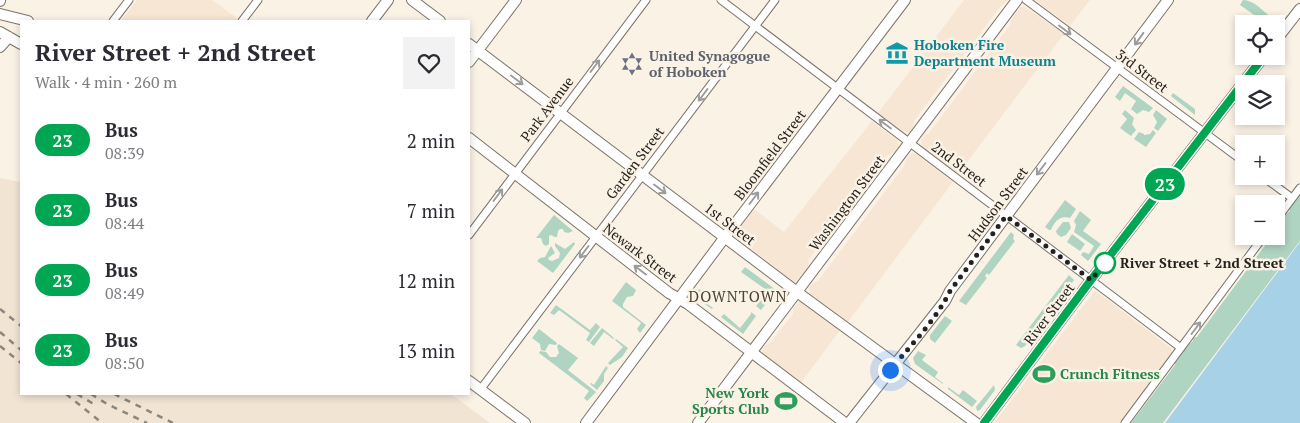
<!DOCTYPE html>
<html lang="en">
<head>
<meta charset="utf-8">
<style>
	:root { --surface:#fff; --page:#f2f2f3; --text:#2b2b33; --muted:#7c7c81 }
	body { margin:0; font-family:"PT Serif",serif; background:var(--page); color:var(--text); height:100vh; display:flex; flex-direction:column; font-size:19px; white-space:nowrap }
	* { box-sizing:border-box; margin:0 }
	p { font-size:16px; color:var(--muted) }
	.icon { flex:none; width:28px; height:28px; fill:none; stroke:currentColor; stroke-width:2; stroke-linecap:round; stroke-linejoin:round }
	.map { position:relative; flex:1; overflow:hidden }
	.panel { position:absolute; left:20px; top:20px; width:450px; height:375px; display:flex; flex-direction:column; background:var(--surface); border-radius:0px; box-shadow:0 2px 8px #0003 }
	.panel>* { flex:none }
	.badge { padding:0 10px; border-radius:16px; font-size:18px; line-height:32px }
	.tools { position:absolute; left:1235px; top:15px; display:grid; gap:10px }
	.tools a { display:grid; place-items:center; width:50px; height:50px; border-radius:0px; background:var(--surface); box-shadow:0 2px 8px #0003; font-size:25px }
	.you { position:absolute; width:25px; height:25px; margin:-12px; border:4px solid #fff; border-radius:50%; background:#1a73e8; box-shadow:0 0 0 8px #1a73e833 }
	.map>.badge { position:absolute; translate:-50% -50%; box-shadow:0 0 0 2px #fff }
	.round { display:grid; place-items:center; flex:none; width:52px; height:52px; border-radius:0px; background:var(--page) }
	.overview { display:flex; align-items:center; justify-content:space-between; height:85px; padding:0 15px }
	h1 { font-size:24px; font-weight:800; line-height:38px }
	ul { padding:0; list-style:none }
	li { display:flex; align-items:center; gap:15px; height:70px; padding:0 15px }
	li div { flex:1 }
	li b { display:block; font-size:19px }
	li em { font-style:normal }
	li .badge { min-width:55px; font-weight:700; text-align:center }
	.map>svg:first-child { display:block }
	.commercial { fill:#f7e6d4 }
	.built { fill:#f2e4d2 }
	.green { fill:#afd4c2 }
	.water { fill:#a7d1e6 }
	.lines { fill:none; stroke-linecap:round; stroke-linejoin:round }
	.street-casing { stroke:#7b7369; stroke-width:9 }
	.secondary-casing { stroke:#7b7369; stroke-width:12 }
	.street { stroke:#fff; stroke-width:7 }
	.secondary { stroke:#fff; stroke-width:10 }
	.rail { stroke:#8b867e; stroke-width:2.5; stroke-dasharray:6 6; stroke-linecap:butt }
	.oneway { stroke:#9d9c9a }
	.line-casing { stroke:#fff; stroke-width:11 }
	.line { stroke:#00a651; stroke-width:8 }
	.walk { stroke:#25221e; stroke-width:5; stroke-dasharray:0 9 }
	.stop-dot { fill:#fff; stroke:#00a651; stroke-width:2.5 }
	.labels { text-anchor:middle; stroke-width:5; stroke-linejoin:round; paint-order:stroke }
	.culture-label { font-size:14px; font-weight:bold; fill:#0d838f; stroke:#fbf2e6; text-anchor:start }
	.worship-label { font-size:14px; font-weight:bold; fill:#5b616d; stroke:#fbf2e6; text-anchor:start }
	.street-label { font-size:14px; fill:#25221e; stroke:#fbf2e6 }
	.stop-label { font-size:14px; font-weight:bold; fill:#25221e; stroke:#fbf2e6; text-anchor:start }
	.leisure-label { font-size:14px; font-weight:bold; fill:#27864d; stroke:#fbf2e6; text-anchor:start }
	.neighbourhood-label { font-size:15px; letter-spacing:1px; fill:#4a4339; stroke:#fbf2e6 }
</style>
</head>
<body>
<div class="map">
<svg width="1300" height="423" viewBox="0 0 1300 423">
	<rect width="100%" height="100%" fill="#fbf2e6"/>
	<path class="commercial" d="M137,0h75l25,18 -2,3h-114z
		M964,0h45l-9,7 -86,114 -1,7 -4,5 -5,-1 -26,-19z
		M1035,0h55l-20,26z
		M1024,6l40,28 -106,140 -36,-27 -1,-7 4,-5 4,-2 81,-108 1,-5 9,-13z
		M872,121l26,20 1,5 -3,5 -9,5 -78,103 -1,8 -11,15 -5,1 -13,-10 -5,-7 -36,-27 -4,-5 19,-26 31,24z
		M912,153l4,1 37,28 -105,140 -38,-28 -1,-7 4,-4 5,-2 86,-115 3,-8z
		M1094,292h3l74,56 1,5 -1,4 -51,66h-126z
		M800,301h3l38,28 -41,55 -38,-30v-3l3,-6 6,-3 22,-28 1,-7z"/>
	<path class="built" d="M0,178l21,4v212h430l39,29h-490z"/>
	<path class="green" d="M1243,0c11,0 21,12 29,18l-5,6 -27,-19z
		M1143,70l20,15 -2,4 -23,-18z
		M1123,86l30,22 -4,4 -6,-2 -6,4 -6,-5 5,-8 -11,-8 -5,8 -5,-4z
		M1173,93l22,16v6l-24,-19z
		M1125,110l9,8c-2,8 -3,5 2,12l-5,6 -11,-8 7,-9 -5,-5z
		M1156,110l11,9 -9,12 -4,-3 3,-6 -4,-7z
		M1153,130l3,3 -10,14 -12,-8 5,-7 5,2v1l6,-1z
		M1300,195v46l-137,182h-32l44,-58v-4h2c3,-9 9,-15 16,-20l-1,-3 5,-1 75,-101h4c0,-9 10,-13 9,-21l5,-4 -1,-2z
		M1065,200l11,9 -6,9c-10,-3 -16,4 -19,12h-2l-4,-3z
		M1080,211l11,9 -8,11 18,13 -13,17 -7,-6 2,-3 6,2 5,-8 -20,-14 2,-7 -2,-4z
		M554,215l19,16 -5,2 -4,-1 -1,-3h-3l-2,2 -1,6h-2l-4,-2 -2,1v8l-3,2 -3,-2 -2,-6h-5z
		M1063,222h6l2,6 -5,7 -5,2 -4,-3 -1,-3z
		M1011,232l3,3 -1,4 2,2 -26,34 -2,-2 -2,3 2,2 -21,27 -7,-4z
		M1072,234l13,10 -5,7 -13,-9z
		M574,242l1,2 -22,29 -16,-12 3,-3 5,-1 6,-11 4,7 -7,5 1,2 3,1 7,-3 1,-5 -5,-7v-3l10,6z
		M745,267l31,23 -15,20 -5,-4 12,-15 -27,-19z
		M1069,275l5,5 -49,66 -4,2 -5,-3z
		M626,282l10,8 -3,6 -6,1 -4,7v3l23,18 -6,8 -3,-4 4,-6 -29,-22z
		M699,289l4,3 -4,6 14,10 -1,1 -18,-12z
		M556,305l34,25 6,-7 4,4 -11,15 -3,-2 4,-7 -31,-23 -5,5 -4,-2z
		M751,312l5,4 -13,18 -22,-17 3,-3 16,14 11,-14z
		M945,316l7,5 -17,22 -5,-4v-4z
		M602,328l12,10 -1,1 -9,-7 -10,14 -4,-3z
		M539,329l18,14 -1,2 -7,-1 -4,7 -4,-1 -1,-6 -8,-6z
		M616,339l12,9 -6,9 -12,8 -2,-2 15,-16 -8,-7z
		M559,344l19,14 -10,12 28,22 -9,9 -3,-3 5,-7 -50,-38 1,-2 6,1 4,5h6l3,-4 -2,-7z
		M918,351l8,4 -4,5 16,12 -3,5 8,6v1l-28,-20 -2,-6z
		M606,366l2,2 -4,6v7l-7,9 -7,-6 1,-1 3,2z
		M994,385l1,5 -15,20 -3,1 -1,-4z
		M948,387l11,8 4,-5 14,11 -5,6 -24,-18z"/>
	<path class="water" d="M1300,242v181h-135z"/>
	<g class="lines">
		<defs>
			<path id="street" d="M721,0l460,348
				M1026,0l218,162
				M113,21l16,-21
				M242,21l16,-21
				M1262,176l30,22
				M1276,220l24,-32
				M469,235l177,-235
				M480,390l295,-390
				M1125,423l139,-187"/>
			<path id="secondary" d="M412,0l28,21
				M0,1v-1
				M0,14l28,7
				M372,21l16,-21
				M0,32l21,12
				M1276,40l24,-31
				M469,44l328,248 179,131
				M0,47l9,-10
				M469,62l47,-62
				M469,138l200,155 19,11 157,119
				M469,381l56,42
				M586,423l139,-186 180,-237
				M698,423l319,-423
				M849,423l96,-122 5,-10 218,-291
				M984,423l107,-143 173,-224"/>
		</defs>
		<use href="#street" class="street-casing"/>
		<use href="#secondary" class="secondary-casing"/>
		<use href="#street" class="street"/>
		<use href="#secondary" class="secondary"/>
		<path class="rail" d="M0,309l21,17
			M0,332l21,18
			M0,346l21,17
			M66,394l36,29
			M77,394l20,12
			M91,394l16,10 40,19
			M114,394l59,29"/>
	</g>
	<defs><path id="oneway-shaft" d="M-6 0H5M1.5-3L5.5 0L1.5 3" fill="none" stroke-width="1.6" stroke-linecap="round" stroke-linejoin="round" transform="scale(1.25)"/></defs>
	<g class="oneway">
		<use href="#oneway-shaft" transform="translate(1065 30) rotate(37)"/>
		<use href="#oneway-shaft" transform="translate(1139 39) rotate(126)"/>
		<use href="#oneway-shaft" transform="translate(595 66) rotate(-53)"/>
		<use href="#oneway-shaft" transform="translate(517 80) rotate(37)"/>
		<use href="#oneway-shaft" transform="translate(703 95) rotate(127)"/>
		<use href="#oneway-shaft" transform="translate(885 124) rotate(-143)"/>
		<use href="#oneway-shaft" transform="translate(1041 169) rotate(127)"/>
		<use href="#oneway-shaft" transform="translate(660 189) rotate(37)"/>
		<use href="#oneway-shaft" transform="translate(498 195) rotate(-53)"/>
		<use href="#oneway-shaft" transform="translate(754 198) rotate(-53)"/>
		<use href="#oneway-shaft" transform="translate(584 252) rotate(127)"/>
		<use href="#oneway-shaft" transform="translate(640 270) rotate(-143)"/>
		<use href="#oneway-shaft" transform="translate(1196 328) rotate(-53)"/>
	</g>
	<g class="lines">
		<defs>
			<path id="line" d="M984,423l107,-143 173,-224"/>
		</defs>
		<use href="#line" class="line-casing"/>
		<use href="#line" class="line"/>
		<path class="walk" d="M890,370c21,-25 46,-50 60,-79l56,-75 85,64 18,-22 -4,5"/>
	</g>
	<defs>
		<symbol id="museum-bare" viewBox="-9 -9 18 18"><path d="M0-6L6-3V-2H-6V-3ZM-5-1h2V3h-2ZM-1-1h2V3h-2ZM3-1h2V3H3ZM-6 4H6V6H-6Z" fill="#0f9aa8" stroke="#fbf2e6" stroke-width="2.5" paint-order="stroke"/></symbol>
		<symbol id="synagogue-bare" viewBox="-9 -9 18 18"><path d="M0-6.5L5.6 3.2H-5.6ZM0 6.5L5.6-3.2H-5.6Z" fill="#6b7280" stroke="#fbf2e6" stroke-width="2.5" paint-order="stroke"/></symbol>
		<symbol id="stadium-bare" viewBox="-9 -9 18 18"><path d="M0-5a6.5 5 0 1 0 0 10a6.5 5 0 1 0 0-10ZM-3.5-1.8h7v3.6h-7Z" fill="#2e9e5b" stroke="#fbf2e6" stroke-width="2.5" paint-order="stroke"/></symbol>
	</defs>
	<g fill-rule="evenodd">
		<use href="#museum-bare" x="881" y="37" width="32" height="32"/>
		<use href="#synagogue-bare" x="616" y="48" width="32" height="32"/>
		<use href="#stadium-bare" x="1028" y="358" width="32" height="32"/>
		<use href="#stadium-bare" x="770" y="385" width="32" height="32"/>
	</g>
	<circle class="stop-dot" cx="1105" cy="263" r="10"/>
	<g class="labels">
		<g class="culture-label">
			<text x="914" y="50">Hoboken Fire<tspan x="914" dy="16">Department Museum</tspan></text>
		</g>
		<g class="worship-label">
			<text x="649" y="61">United Synagogue<tspan x="649" dy="16">of Hoboken</tspan></text>
		</g>
		<g class="street-label">
			<text transform="translate(1142 71) rotate(37)" y="5">3rd Street</text>
			<text transform="translate(547 109) rotate(-53)" y="5">Park Avenue</text>
			<text transform="translate(770 155) rotate(-53)" y="5">Bloomfield Street</text>
			<text transform="translate(635 163) rotate(-53)" y="5">Garden Street</text>
			<text transform="translate(959 164) rotate(37)" y="5">2nd Street</text>
			<text transform="translate(847 203) rotate(-53)" y="5">Washington Street</text>
			<text transform="translate(998 204) rotate(-53)" y="5">Hudson Street</text>
			<text transform="translate(730 224) rotate(37)" y="5">1st Street</text>
			<text transform="translate(640 253) rotate(37)" y="5">Newark Street</text>
			<text transform="translate(1049 314) rotate(-53)" y="5">River Street</text>
		</g>
		<g class="stop-label">
			<text x="1120" y="268">River Street + 2nd Street</text>
		</g>
		<g class="leisure-label">
			<text x="1060" y="379">Crunch Fitness</text>
			<text x="769" y="398" text-anchor="end">New York<tspan x="769" dy="16">Sports Club</tspan></text>
		</g>
		<g class="neighbourhood-label">
			<text x="738" y="302">DOWNTOWN</text>
		</g>
	</g>
</svg>
<div class="tools">
<a><svg class="icon" aria-label="locate" viewBox="0 0 24 24"><circle cx="12" cy="12" r="6"/><path d="M12 2v4M12 18v4M2 12h4M18 12h4"/></svg></a>
<a><svg class="icon" aria-label="layers" viewBox="0 0 24 24"><path d="M12 4l9 5-9 5-9-5zM3 14l9 5 9-5"/></svg></a>
<a>+</a>
<a>−</a>
</div>
<div class="you" style="left:890px;top:370px"></div>
<b class="badge" style="left:1165px;top:184px;background:#00a651;color:#fff">23</b>
<section class="panel">
<div class="overview"><div><h1>River Street + 2nd Street</h1><p>Walk · 4 min · 260 m</p></div><a class="round"><svg class="icon" aria-label="heart" viewBox="0 0 24 24"><path d="M12 20l-8-8c-3-5 5-10 8-4 3-6 11-1 8 4z"/></svg></a></div>
<ul>
<li><span class="badge" style="background:#00a651;color:#fff">23</span><div><b>Bus</b><p>08:39</p></div><em>2 min</em></li>
<li><span class="badge" style="background:#00a651;color:#fff">23</span><div><b>Bus</b><p>08:44</p></div><em>7 min</em></li>
<li><span class="badge" style="background:#00a651;color:#fff">23</span><div><b>Bus</b><p>08:49</p></div><em>12 min</em></li>
<li><span class="badge" style="background:#00a651;color:#fff">23</span><div><b>Bus</b><p>08:50</p></div><em>13 min</em></li>
</ul>
</section>
</div>
</body>
</html>
